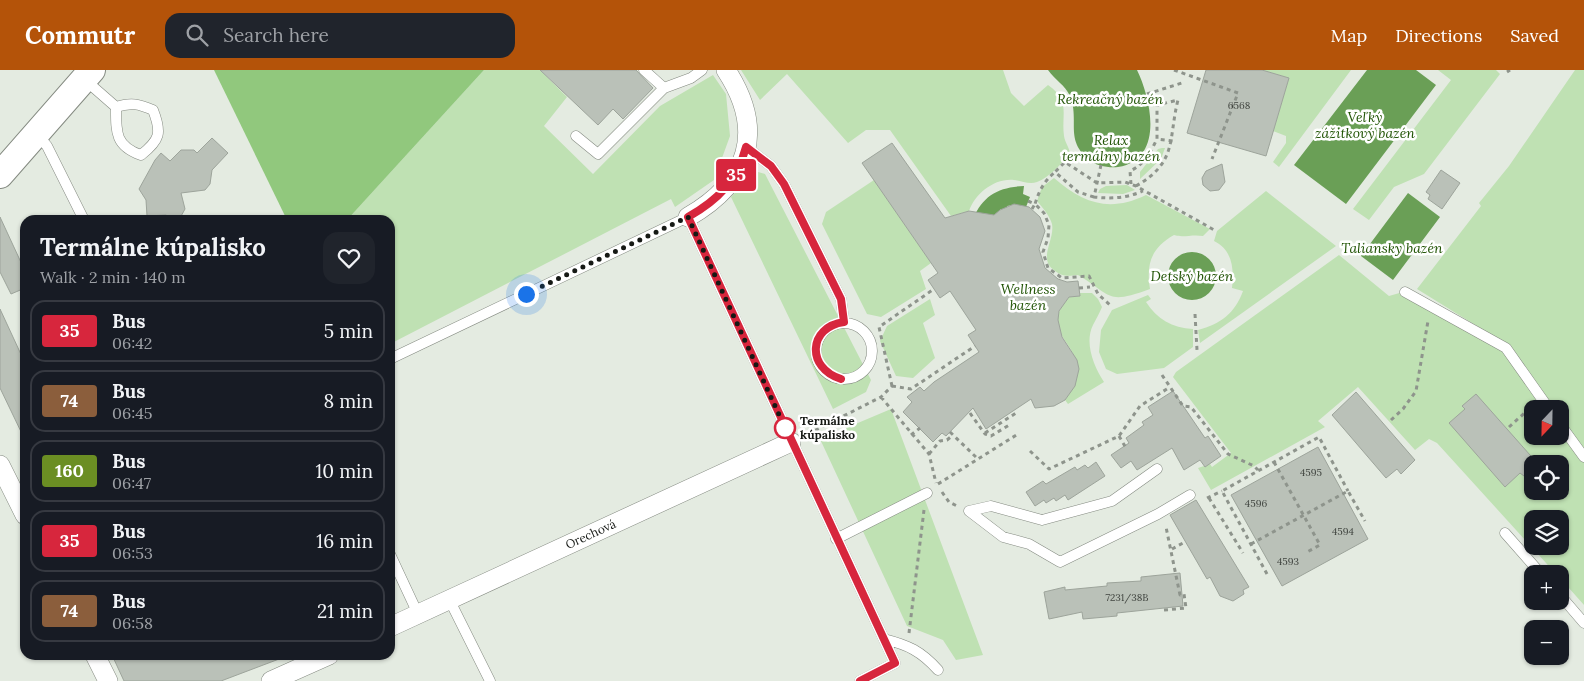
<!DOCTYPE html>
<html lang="en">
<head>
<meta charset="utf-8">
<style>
	:root { --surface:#171b24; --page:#20242c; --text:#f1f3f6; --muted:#9ea1a6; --line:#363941; --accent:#b45309 }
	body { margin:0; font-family:Lora,serif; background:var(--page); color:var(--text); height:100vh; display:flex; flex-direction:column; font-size:19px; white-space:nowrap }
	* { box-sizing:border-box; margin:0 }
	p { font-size:16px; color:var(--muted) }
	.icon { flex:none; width:28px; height:28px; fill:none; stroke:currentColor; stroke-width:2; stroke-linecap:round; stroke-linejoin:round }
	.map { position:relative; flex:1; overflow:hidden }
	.panel { position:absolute; left:20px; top:145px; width:375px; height:445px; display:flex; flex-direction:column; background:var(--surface); border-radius:15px; box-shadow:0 1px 4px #0004 }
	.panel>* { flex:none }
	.badge { padding:0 10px; border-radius:4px; font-size:18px; line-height:32px }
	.needle { width:32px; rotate:202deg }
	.fabs { position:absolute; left:1524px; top:330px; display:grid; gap:10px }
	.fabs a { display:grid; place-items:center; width:45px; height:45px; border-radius:10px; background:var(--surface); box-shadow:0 1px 4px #0004; font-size:25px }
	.you { position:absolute; width:25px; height:25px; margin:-12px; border:4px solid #fff; border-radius:50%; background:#1a73e8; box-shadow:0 0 0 8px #1a73e833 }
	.map>.badge { position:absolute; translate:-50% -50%; box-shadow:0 0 0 2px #fff }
	.round { display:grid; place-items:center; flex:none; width:52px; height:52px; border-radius:15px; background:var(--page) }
	.overview { display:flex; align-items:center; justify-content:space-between; height:85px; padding:0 20px }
	h1 { font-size:24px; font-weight:700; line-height:38px }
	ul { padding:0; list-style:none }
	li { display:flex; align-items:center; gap:15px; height:62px; margin:0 10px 8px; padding:0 10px; border:2px solid var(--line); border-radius:15px }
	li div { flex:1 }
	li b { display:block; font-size:19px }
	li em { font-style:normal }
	li .badge { min-width:55px; font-weight:700; text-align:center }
	header { display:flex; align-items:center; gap:30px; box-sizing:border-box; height:70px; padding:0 25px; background:var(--accent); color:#fff }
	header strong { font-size:24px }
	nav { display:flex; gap:28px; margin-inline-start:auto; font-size:18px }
	.search { width:350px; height:45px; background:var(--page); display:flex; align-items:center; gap:12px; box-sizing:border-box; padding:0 18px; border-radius:15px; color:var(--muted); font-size:19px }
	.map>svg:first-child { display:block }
	.green { fill:#bfe1b3; fill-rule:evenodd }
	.forest { fill:#91c87d }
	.water { fill:#6a9f56 }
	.building { fill:#bac1b8; stroke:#9da49b }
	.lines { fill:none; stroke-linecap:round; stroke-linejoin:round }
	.lane-casing { stroke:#848a81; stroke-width:11 }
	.street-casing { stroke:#848a81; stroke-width:20 }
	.secondary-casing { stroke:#848a81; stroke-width:28 }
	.path { stroke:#8e948c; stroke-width:3; stroke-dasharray:4 4; stroke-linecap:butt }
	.lane { stroke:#fff; stroke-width:10 }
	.street { stroke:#fff; stroke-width:19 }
	.secondary { stroke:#fff; stroke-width:26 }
	.line-casing { stroke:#fff; stroke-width:11 }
	.line { stroke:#d7263d; stroke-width:8 }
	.walk { stroke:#161915; stroke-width:5; stroke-dasharray:0 9 }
	.stop-dot { fill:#fff; stroke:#d7263d; stroke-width:2.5 }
	.labels { text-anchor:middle; stroke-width:5; stroke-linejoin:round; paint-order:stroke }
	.number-label { font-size:10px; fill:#3f433e }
	.stop-label { font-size:12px; font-weight:bold; fill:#161915; stroke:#fff; text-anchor:start }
	.street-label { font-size:12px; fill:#161915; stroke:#fff }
	.water-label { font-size:14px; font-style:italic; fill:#215405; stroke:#fff }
</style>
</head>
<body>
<header>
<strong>Commutr</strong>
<div class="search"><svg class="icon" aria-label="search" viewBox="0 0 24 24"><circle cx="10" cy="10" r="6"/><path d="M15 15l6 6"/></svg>Search here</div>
<nav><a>Map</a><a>Directions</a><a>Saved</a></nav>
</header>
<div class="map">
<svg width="1584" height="611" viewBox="0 0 1584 611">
	<rect width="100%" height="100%" fill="#e4ebe1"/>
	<path class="green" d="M484,0h56l27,27 -23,29 49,48 67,-68 53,-31 13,19 4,42 -16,44 -39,27 -4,-8 -281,145v-124h-43z
		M741,0h262l8,23 13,13 24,-21c23,16 13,29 16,51 1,7 6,12 6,19 -10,9 -21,23 -33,27 -7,3 -16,-1 -23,-2 -20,-2 -39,14 -45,31l-18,5 -61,-86h-24l-18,13 -61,-69 -27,26z
		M1262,0h89l-72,97 -6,-5 13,-19v-7l-13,-5 16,-53z
		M1438,0h58l4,4 -76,100 -30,13 -25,33 -16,-11 98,-129z
		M1575,0h9v535l-24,-27v-4h-4l-119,-131 -8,-4 -14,11 -57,-63 -40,34 7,6 -114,63 -13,-22 12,-4 2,3 19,-14 -58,-76 3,-5 163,-117 50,41 14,-4 77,36 -63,-39 64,-83 -2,-3 30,-37zM1532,339h28v27h-28zM1532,394h28v27h-28zM1532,449h28v27h-28z
		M1162,78h3l-4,11 -21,20v-7l18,-23z
		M755,101l10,3 106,206 -5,12 -33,17 -102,-212z
		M1054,108c29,25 55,35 92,17l64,34 -7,7c-11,-2 -20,2 -29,-1 -23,13 -28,29 -24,54 -44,16 -37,7 -72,-14 -10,1 -15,2 -23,-4 -18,-12 0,-30 -3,-47 -2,-8 -10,-17 -15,-23l5,-14z
		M874,110l57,83 -11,8 6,18 -45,28 -14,-3 -45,-90 4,-12z
		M1127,115l8,5 -12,4 -25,-1 2,-4 6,-3z
		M1266,121l70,55 -136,97 -2,-13c23,-6 37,-17 45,-39l-11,-3c2,-18 1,-38 -18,-47l3,-10z
		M1080,223h12l6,6 4,8c-3,7 -6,12 -9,18 -9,18 1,42 11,57l-36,22 -3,-4c36,-49 -21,-59 -5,-90 2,-4 6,-9 9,-13l11,-1z
		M1148,225l3,4 -5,3c11,17 26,26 47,27v18l-29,21 -47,6 -11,-5 -7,-17 2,-22 11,-20z
		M930,229l5,16 -12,8 12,35 -22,20 -17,-2 -16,-35 7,-15z
		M891,339l92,246 -27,5 -13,-20 -36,-14 -87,-187z"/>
	<path class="forest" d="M214,0h270l-137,150h-60z"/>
	<path class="water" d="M1048,0h89c14,29 28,89 -19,97 -9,1 -22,-1 -29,-7 -25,-21 -9,-39 -19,-64 -5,-11 -15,-16 -22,-26z
		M1367,0h49l20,15 -90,119 -52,-39z
		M1024,116l-1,8 7,3 -4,10 -12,-2 -7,1 3,8 -6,3 -3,-8 -11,12 -17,-2c10,-24 26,-32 51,-33z
		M1408,123l32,24 -47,63 -32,-24z
		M1168 206a24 24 0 1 1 48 0a24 24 0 1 1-48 0Z"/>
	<path class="building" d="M540,0h96l17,18 -30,31 -10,-10 -15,16z
		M1206,0h56l27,8 -23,78 -79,-23z
		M212,68l16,15 -16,17 -2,14 -5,6 -24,3 4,16 -5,9h-10l-4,-3 -19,1 -1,-16 -7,-11 16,-29 6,-7 9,8 11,-11h13l3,3z
		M892,73l53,75 24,-7 25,4 6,-5 14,-6 15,3 11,10 5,14 -6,18 6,19 13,11 9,3 11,-1 2,15 -11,1 -10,14 -1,9 4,17 15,23 2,9 -4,17 -10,14 -11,6 -19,2 -4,-9 -45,30 -13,-21 -27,28 -4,-3 -9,9 -30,-30 9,-10 -5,-5 13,-10 4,4 10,-9 45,-30 -11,-17 8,-5 -26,-39 -10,7 -12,-18 10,-7 -76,-110z
		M1222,94l3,18 -6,8 -9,1 -7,-6 -1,-7 4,-7z
		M1441,100l19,13 -18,26 -14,-10 2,-4 -4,-3z
		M0,147l25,54v17l-14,6 -11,-22z
		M0,239l25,54v77l-25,-52z
		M1173,321l32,47 3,-2 13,20 -16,11 -5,-7 -16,10 -12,-22 -35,22 -6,-9 -10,7 -10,-13 18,-12 -3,-5 18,-13 -2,-3 11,-7 -5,-8z
		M1356,322l59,68 -14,14 -4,-5 -11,9 -54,-63z
		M1476,324l62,70h-6v4l-8,8 -4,-3 -15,14 -56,-64 16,-14 -3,-3z
		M1318,377l50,92 -86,47 -51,-91z
		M1096,392l9,14 -37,24 -3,-5 -9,6 -2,-3 -8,5 -2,-3 -9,6 -9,-14 17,-11 3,3 29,-17 2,3 8,-5 3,3z
		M1196,430l53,87 -6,3 1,4 -11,7 -13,-5 -10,-19 -3,2 -37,-64z
		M1180,503l3,33 -66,7v3l-34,3 -1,-7 -33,7 -5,-27 21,-5v3l42,-4v-3l34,-2v-4z
		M112,585h175v1l-66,25h-97z"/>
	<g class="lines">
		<defs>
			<path id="lane" d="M644,0l20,18 27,-10 11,-8
				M84,9l32,28c0,25 -1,39 25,48 19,-15 21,-22 12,-45 -14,-6 -22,-8 -37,-3
				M37,64l10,12 37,74
				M576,66l22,18 66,-66
				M746,77l25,19 13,18 57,115 3,23
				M1405,222l101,56 43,61
				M816 281a28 28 0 1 1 56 0a28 28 0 1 1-56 0Z
				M390,289l298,-142 207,446 -35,18
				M1560,354l24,33
				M969,441l34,26 26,7 31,18 98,-48 32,-19
				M969,441l22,-5 51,14 70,-19 45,-32
				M1505,463l36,41
				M836,469l91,-46
				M390,484l28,60
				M1560,525l24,28
				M450,531l40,80
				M884,569c24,6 37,12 54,31"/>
			<g id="street">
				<path d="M688,147c61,-35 78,-86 38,-147"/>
				<path d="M0,395l25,50"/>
				<path id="s1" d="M390,557l401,-185"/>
				<path d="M95,585l13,26"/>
				<path d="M271,611l58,-26"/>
			</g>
			<path id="secondary" d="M0,105l92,-105"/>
		</defs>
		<use href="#lane" class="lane-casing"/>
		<use href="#street" class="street-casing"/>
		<use href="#secondary" class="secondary-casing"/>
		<path class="path" d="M1174,0l64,23 -26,66
			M1507,2l3,-2
			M1147,24l38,-12
			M1101,95l-7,32c18,2 33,1 49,-6
			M1131,114l-1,-13c14,-6 21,-20 27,-32
			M1136,116c42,-24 32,-47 42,-86l-21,5v34l16,2
			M1094,127l-16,-5 -23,-20 10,-10 32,21 28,-1 11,4 80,45
			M1028,131l7,3c4,-13 9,-23 20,-32
			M1032,139l3,-5 9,9 5,12 -1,13 -5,14 5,16 14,10 27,-2 9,18 13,12
			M1079,218l11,-1
			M1195,244l2,36
			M1162,305l21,31 8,1 37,47 26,12 4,4
			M892,316l-13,-59 55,-38
			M892,316l19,3 64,-43
			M881,327l48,57 7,29
			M970,343l15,21 6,2 20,-12
			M1391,350l12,-11 13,-18 12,-70
			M1509,357l21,-19
			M950,362l28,27
			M985,363l31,-20
			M808,364l73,-37 11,-11
			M911,365l9,-7
			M1119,366l7,12
			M1030,381l19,18 70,-33 21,-30 30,-19
			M929,384l11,-13 7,-1 6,-5
			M1274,392l46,83 -13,7
			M938,414l80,-50
			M942,422l7,10 8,4
			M1207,428l15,-7
			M1209,428l34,55
			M1251,474l97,-53 17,30
			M1172,479l11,-6
			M1267,504l-45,-83 97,-54 29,54
			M1164,540l22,-2 -2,-14 -4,1 -14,-68
			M909,563l15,-123"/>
		<use href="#lane" class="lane"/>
		<use href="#street" class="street"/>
		<use href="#secondary" class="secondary"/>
	</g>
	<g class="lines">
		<defs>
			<path id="line" d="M841,309c-35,-11 -33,-52 3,-57l-3,-23 -57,-115 -13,-18 -25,-19c-9,34 -28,53 -58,70l207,446 -35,18"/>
		</defs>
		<use href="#line" class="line-casing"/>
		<use href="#line" class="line"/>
		<path class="walk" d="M526,224l162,-77 99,215 -2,-4"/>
	</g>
	<circle class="stop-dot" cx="785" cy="358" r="10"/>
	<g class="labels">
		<g class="number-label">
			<text x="1239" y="39">6568</text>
			<text x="1311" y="406">4595</text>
			<text x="1256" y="437">4596</text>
			<text x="1343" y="465">4594</text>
			<text x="1288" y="495">4593</text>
			<text x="1127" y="531">7231/38B</text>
		</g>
		<g class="stop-label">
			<text x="800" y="355">Termálne<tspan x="800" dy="14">kúpalisko</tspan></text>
		</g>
		<g class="street-label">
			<text dy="4" stroke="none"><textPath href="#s1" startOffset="221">Orechová</textPath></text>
		</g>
		<g class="water-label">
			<text x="1110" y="34">Rekreačný bazén</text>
			<text x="1365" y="52">Veľký<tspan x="1365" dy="16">zážitkový bazén</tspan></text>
			<text x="1111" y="75">Relax<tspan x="1111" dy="16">termálny bazén</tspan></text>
			<text x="1392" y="183">Taliansky bazén</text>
			<text x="1192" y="211">Detský bazén</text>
			<text x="1028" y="224">Wellness<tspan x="1028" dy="16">bazén</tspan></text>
		</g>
	</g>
</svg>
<div class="fabs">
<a><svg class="needle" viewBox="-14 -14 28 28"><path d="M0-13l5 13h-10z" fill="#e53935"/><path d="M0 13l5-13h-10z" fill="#9ea1a6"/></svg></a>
<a><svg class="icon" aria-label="locate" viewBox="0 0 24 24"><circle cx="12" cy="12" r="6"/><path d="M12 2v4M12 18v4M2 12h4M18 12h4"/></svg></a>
<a><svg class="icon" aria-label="layers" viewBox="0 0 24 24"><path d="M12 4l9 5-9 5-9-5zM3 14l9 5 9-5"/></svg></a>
<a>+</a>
<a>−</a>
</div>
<div class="you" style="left:526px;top:224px"></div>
<b class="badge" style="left:736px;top:105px;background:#d7263d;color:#fff">35</b>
<section class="panel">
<div class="overview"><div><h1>Termálne kúpalisko</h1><p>Walk · 2 min · 140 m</p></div><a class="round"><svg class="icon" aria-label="heart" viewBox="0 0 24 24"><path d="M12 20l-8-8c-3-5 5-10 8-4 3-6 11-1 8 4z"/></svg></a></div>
<ul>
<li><span class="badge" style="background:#d7263d;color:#fff">35</span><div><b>Bus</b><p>06:42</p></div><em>5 min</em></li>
<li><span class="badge" style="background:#8b5e3c;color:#fff">74</span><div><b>Bus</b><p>06:45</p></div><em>8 min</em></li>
<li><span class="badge" style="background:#6b8e23;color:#fff">160</span><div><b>Bus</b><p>06:47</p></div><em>10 min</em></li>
<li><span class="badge" style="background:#d7263d;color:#fff">35</span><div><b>Bus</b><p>06:53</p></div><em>16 min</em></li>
<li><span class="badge" style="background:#8b5e3c;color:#fff">74</span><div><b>Bus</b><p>06:58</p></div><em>21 min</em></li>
</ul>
</section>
</div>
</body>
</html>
